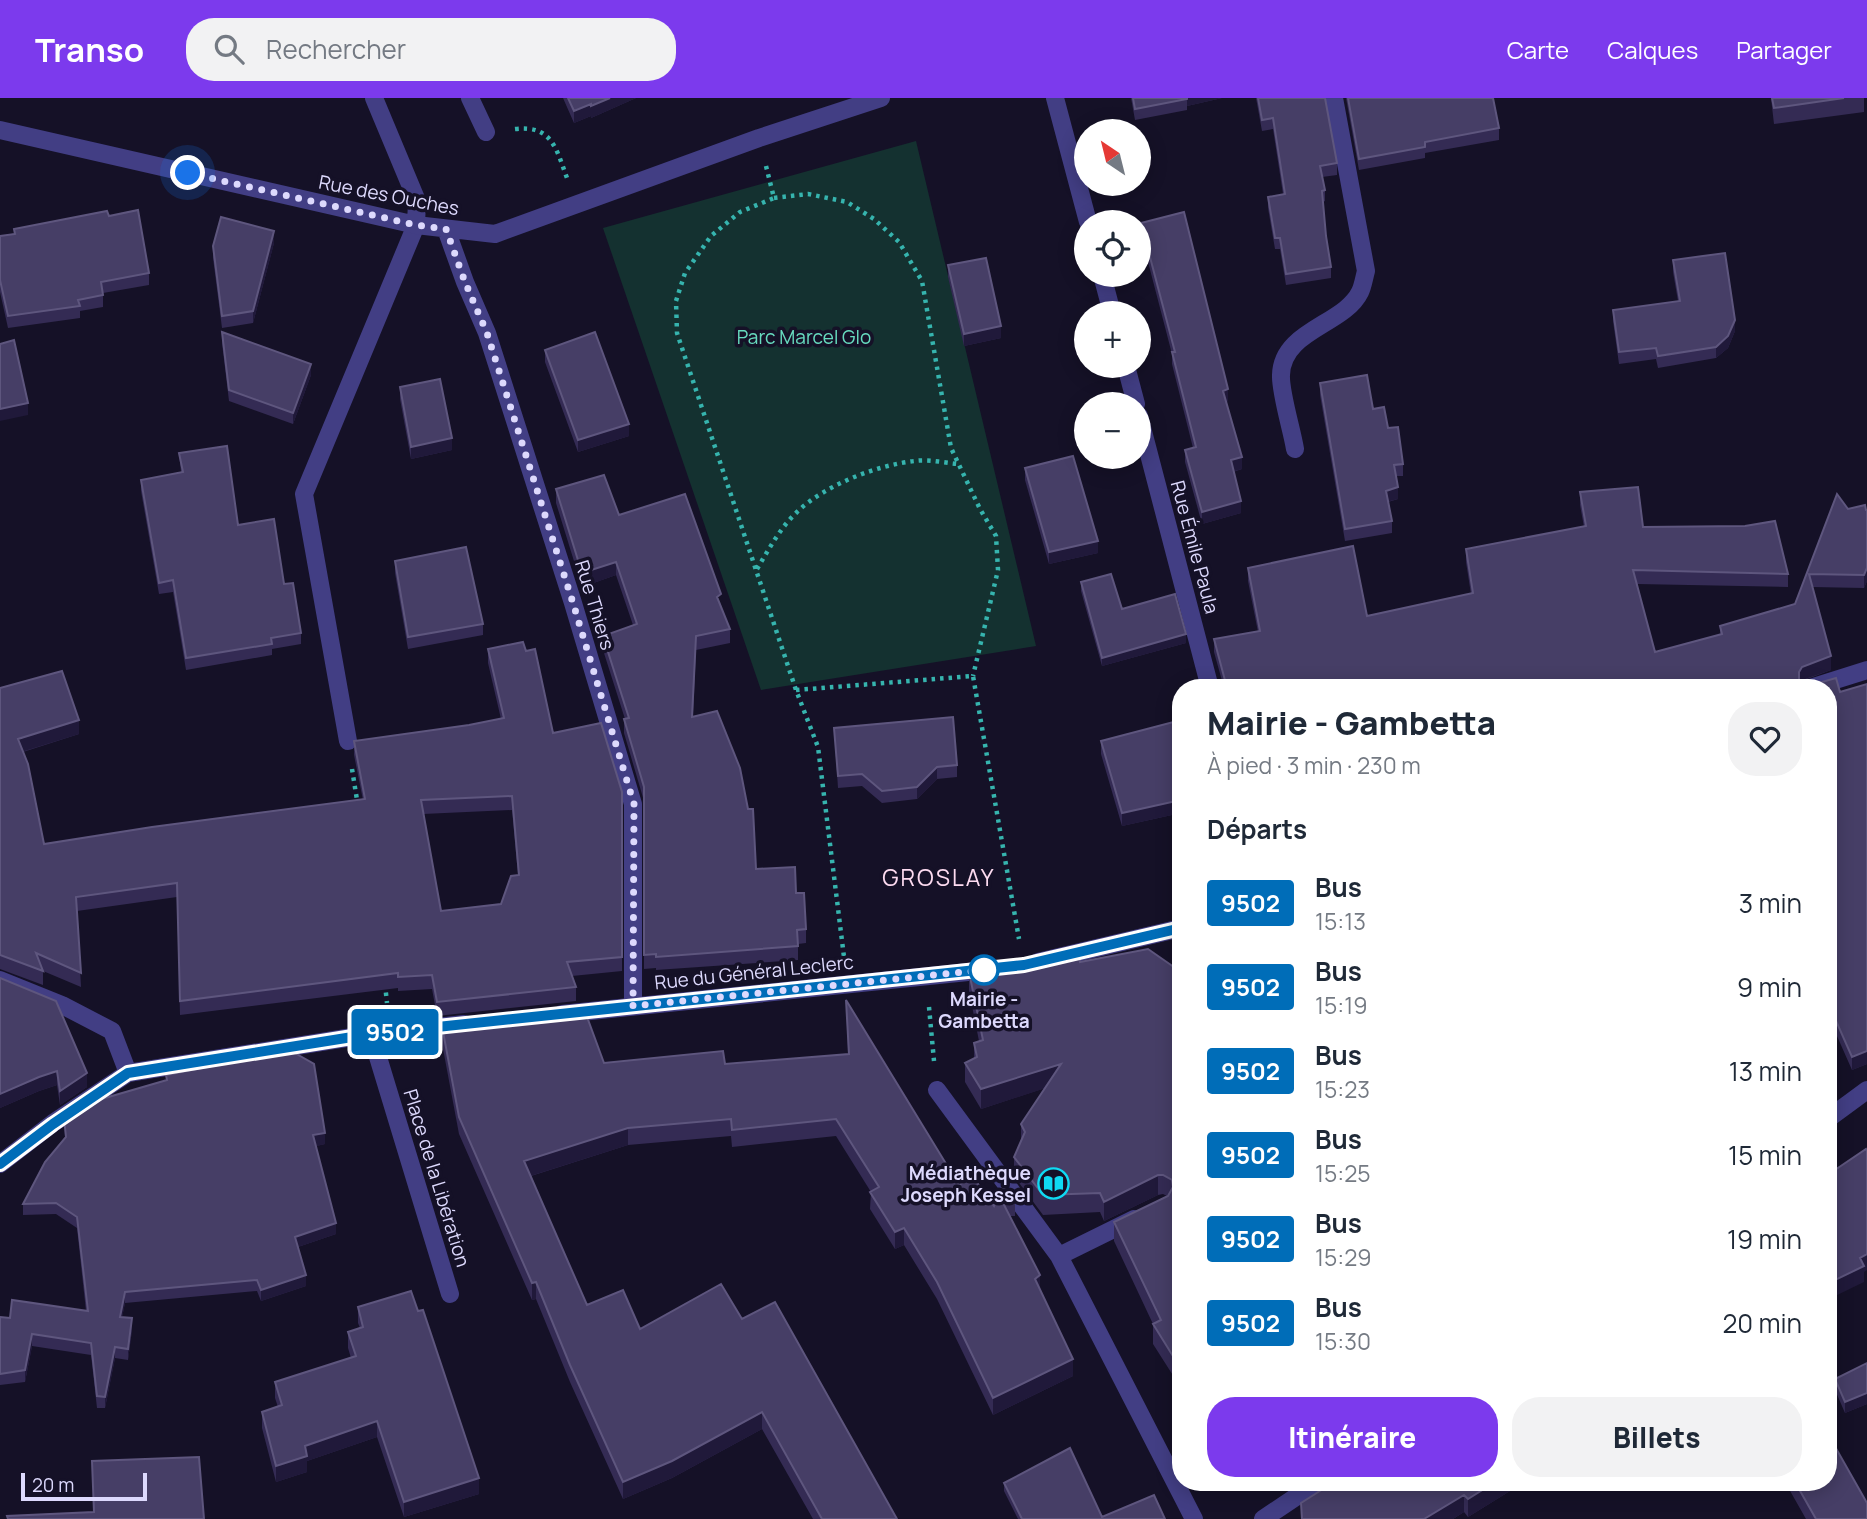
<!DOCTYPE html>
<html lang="fr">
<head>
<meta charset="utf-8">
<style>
	:root { --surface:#fff; --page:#f2f2f3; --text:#1f2937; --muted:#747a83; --accent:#7c3aed }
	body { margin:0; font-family:Manrope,sans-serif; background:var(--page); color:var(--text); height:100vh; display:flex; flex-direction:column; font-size:26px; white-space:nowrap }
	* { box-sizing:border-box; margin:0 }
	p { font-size:23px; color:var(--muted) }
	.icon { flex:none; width:38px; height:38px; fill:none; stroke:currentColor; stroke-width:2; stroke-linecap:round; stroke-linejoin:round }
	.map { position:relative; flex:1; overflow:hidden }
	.drawer { position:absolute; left:1172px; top:581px; width:665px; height:812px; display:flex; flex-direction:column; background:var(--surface); border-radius:28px; box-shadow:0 4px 18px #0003 }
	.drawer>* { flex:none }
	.badge { padding:0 14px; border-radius:5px; font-size:24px; line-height:46px }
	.needle { width:46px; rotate:325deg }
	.controls { position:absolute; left:1074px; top:21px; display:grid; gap:14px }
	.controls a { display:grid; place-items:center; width:77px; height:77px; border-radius:50%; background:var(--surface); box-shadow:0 4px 18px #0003; font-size:35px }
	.scale { position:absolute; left:21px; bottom:18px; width:126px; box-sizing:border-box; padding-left:7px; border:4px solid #ddd9fd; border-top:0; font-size:19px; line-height:24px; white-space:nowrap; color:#ddd9fd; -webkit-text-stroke:5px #151127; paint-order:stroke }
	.you { position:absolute; width:35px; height:35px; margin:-18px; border:5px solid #fff; border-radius:50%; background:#1a73e8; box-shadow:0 0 0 10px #1a73e833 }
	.map>.badge { position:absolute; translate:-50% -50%; box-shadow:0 0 0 4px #fff }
	h2 { padding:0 35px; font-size:26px; line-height:63px }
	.round { display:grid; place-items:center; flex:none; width:74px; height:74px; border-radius:28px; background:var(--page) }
	.head { display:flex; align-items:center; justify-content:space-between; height:119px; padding:0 35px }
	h1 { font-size:33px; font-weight:800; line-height:52px }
	.action { display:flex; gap:14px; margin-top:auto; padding:14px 35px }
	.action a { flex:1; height:80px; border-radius:28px; background:var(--accent); color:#fff; font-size:28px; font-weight:800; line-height:80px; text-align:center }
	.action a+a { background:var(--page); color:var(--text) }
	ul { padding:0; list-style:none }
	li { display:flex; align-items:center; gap:21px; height:84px; padding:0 35px }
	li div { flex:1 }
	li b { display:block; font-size:26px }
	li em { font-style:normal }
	li .badge { min-width:77px; font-weight:700; text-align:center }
	header { display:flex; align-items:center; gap:42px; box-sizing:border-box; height:98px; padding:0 35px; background:var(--accent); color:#fff }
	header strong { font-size:33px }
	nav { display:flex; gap:38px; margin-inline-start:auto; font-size:24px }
	.search { width:490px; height:63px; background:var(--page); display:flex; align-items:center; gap:18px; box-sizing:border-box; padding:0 24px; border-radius:28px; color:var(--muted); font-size:26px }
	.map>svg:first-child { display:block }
	.green { fill:#143130 }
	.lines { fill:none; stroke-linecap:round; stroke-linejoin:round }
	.path { stroke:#36b4ae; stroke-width:4.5; stroke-dasharray:3.5 5; stroke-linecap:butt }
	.service { stroke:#423e84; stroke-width:18 }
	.pedestrian { stroke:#423e84; stroke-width:18 }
	.minor { stroke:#423e84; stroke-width:18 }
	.wall { fill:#342b54; fill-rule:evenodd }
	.shaded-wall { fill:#20193a }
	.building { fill:#463e66; stroke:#5e567e; stroke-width:2; fill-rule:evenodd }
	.line-casing { stroke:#fff; stroke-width:16 }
	.line { stroke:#006db8; stroke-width:10 }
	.walk { stroke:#ddd9fd; stroke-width:7; stroke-dasharray:0 12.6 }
	.stop-dot { fill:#fff; stroke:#006db8; stroke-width:3.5 }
	.labels { text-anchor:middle; stroke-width:7; stroke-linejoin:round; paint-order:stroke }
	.street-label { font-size:19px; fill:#ddd9fd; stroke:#151127 }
	.park-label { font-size:19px; fill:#67dbbf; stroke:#151127 }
	.stop-label { font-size:19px; font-weight:bold; fill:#ddd9fd; stroke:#151127 }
	.poi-label { font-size:19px; font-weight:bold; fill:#ddd9fd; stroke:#151127; text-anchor:end }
	.quarter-label { font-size:23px; letter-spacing:2px; fill:#fddbf0; stroke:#151127 }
</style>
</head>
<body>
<header>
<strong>Transo</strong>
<div class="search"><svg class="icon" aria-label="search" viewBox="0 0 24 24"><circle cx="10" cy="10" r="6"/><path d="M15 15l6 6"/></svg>Rechercher</div>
<nav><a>Carte</a><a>Calques</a><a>Partager</a></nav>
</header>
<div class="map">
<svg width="1867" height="1421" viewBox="0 0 1867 1421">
	<rect width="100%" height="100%" fill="#151127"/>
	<path class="green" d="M916,43l120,505 -275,44 -158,-462z"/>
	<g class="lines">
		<path class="path" d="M515,31c37,-4 41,19 52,49
			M766,68l8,32 -34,14 -29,24 -26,37 -9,28 1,32 119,357 22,57 26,210
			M774,100l34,-4 39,8 27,17 25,23 23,39 29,167 29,61 16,27 2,34 -25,106
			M757,471c12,-20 23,-41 40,-57 28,-27 80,-47 118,-51 14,-2 30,2 44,3
			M796,592l177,-14 46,263
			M352,671l6,37
			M385,886l2,19
			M929,909l5,54"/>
		<path class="service" d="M470,0l16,34
			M348,643l-44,-247 112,-269"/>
		<path class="pedestrian" d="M937,992l122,166 135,263
			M1059,1158l75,-37"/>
		<path class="minor" d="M374,0l43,103 -1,24
			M1055,0l33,124
			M0,32l416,95 79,9 264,-96 122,-40
			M446,131l19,53 22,51 86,270 60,201v202
			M1102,177l10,38
			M1126,268l10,38
			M1139,318l71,272
			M1295,351c-3,-19 -15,-57 -14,-74 1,-45 63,-50 79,-83 3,-6 4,-14 6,-21l-32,-173
			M1810,590l57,-18
			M1038,864l143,-34
			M0,882l62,25 50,26 16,42
			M562,916l435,-45
			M371,936l79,260
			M1829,1020l38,-28
			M0,1066l53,-41 75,-50 243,-39 93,-10
			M1263,1421l55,-37"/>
	</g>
	<path class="wall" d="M563,0h73l-45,20v-2l-17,7z
		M1131,0h91l-35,8v4l-52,10z
		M1256,0h69l12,65v12l-15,2 3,13v11l-2,1 3,34 5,31v11l-45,7 -6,-36h-5l-7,-41v-11l15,-3 -10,-65 -11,2z
		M1346,0h147l6,30v12l-74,13v5l-66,12z
		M1771,0h93v14l-90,12z
		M109,118l40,57v12l-46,8v14l-23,4v7l-72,10 -8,-36v-56z
		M1141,125l87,178 -2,1 16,67 -9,3 8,41 -39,11 -17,-62v-12l8,-2 -21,-84v-10l-31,-119z
		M274,145l-21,80 -31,5 -9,-70v-12z
		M1673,162l62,71 -7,17 -12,10 -58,10 -2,-9 -37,5 -6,-43v-11l65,-9 -5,-29z
		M948,167l53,73 -37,8 -16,-69z
		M222,234l89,43 -18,49 -64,-23 -7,-58z
		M545,252l84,86 -51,16 -33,-90z
		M1320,285l53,26 15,19 15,36v12h-7l2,23 -10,3 4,19v12l-47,8 -25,-146z
		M400,289l52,63 -41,9 -11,-60z
		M179,355l59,72 46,59 17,49v11l-29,5v6l-86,15 -13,-78 -14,2 -18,-103v-11l40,-8z
		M1025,370l73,85 -49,11 -24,-84z
		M1638,389l5,40 102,-1 30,-5 13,53v13l-151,-3 18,68 65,-17v-9l75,-22 42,-110 11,15 17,-4 1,5h1v71l-3,7 -52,-1 19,69v14l-29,11 6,5 28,-8 4,14 27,-8v380l-15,6 -23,-52v-330h-605l-10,-36v-13l44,-7 -10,-51v-13l105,-22 14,70 104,-22 -5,-32v-13l118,-22 -4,-22v-13z
		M556,391l63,26 102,91 9,23v14l-34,7 -3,67 63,152 40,24 10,36v14l-8,1v16l-142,10v-2l-12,1v-168l-20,-68v-14h1l-22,-69v-14l30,-11 -17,-50 -34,12 -26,-84z
		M395,463l88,63v11l-75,14 -13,-76z
		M1081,484l41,27 64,34 -84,23 -21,-75z
		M488,551l65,84 69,59v179l-50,5 4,11v14l-139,15 -5,-27 -34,2v-3l-218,27 -3,-118 -100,14 4,76 -38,-16v14l-43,-16v-281l79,46 -56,18 21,92 319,-44 -9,-45v-14l115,-16 32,-6 -13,-56zM512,712l6,65 -17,29 -60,7 -18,-97z
		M1181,622v93l-59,13 -21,-72v-13z
		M834,630l123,37v12l-20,2 -20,20 -35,4 -20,-17 -24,2z
		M1080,864l101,10v416l-28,-44v-20l-39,-83v-19l53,-26 -4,-2 -5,1 -54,26 -4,-9 -57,3 -29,-39v-19l7,-17v-16l24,-36 -64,21 -16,-27v-19l9,-5v-15l5,-2 -10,-50v-19z
		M0,880l87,109 -27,18 -3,-20 -18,6 -39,17z
		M846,902l113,185 35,21 10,-23 11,16v17h-5l30,74 33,86 -80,39 -56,-116 -33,-54 -9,4 -25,-40 1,-17 -35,-56 -104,11 -1,-11 -103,9 -97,31 56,129 53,24 102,-10 155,200h-84l-51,-90 -90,49 -49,21 -53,-117 -34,-83 -4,1 -73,-166 -18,-96v-17l163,42 121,1 123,-10z
		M222,960l103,86 -9,2 20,88 -38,13 8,39 -45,15 -4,-10 -132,12 -3,14 10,13 -4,30 -13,-2 -10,50h-8l-6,-53 -59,-9 -7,36 -25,3v-68l10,1 76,-7 -9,-83 -21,-14 -33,1v-11l42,-66 -1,-20 34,-18 68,-20v-5l56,-11z
		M358,1209l121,187 -75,23 -27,-80 -70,24v11l-31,10 -14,-54v-16l16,-5 -3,-9v-16l76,-24 -3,-10v-16l12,-4 -2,-5z
		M1867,1265v41l-22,9 -10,-23v-11z
		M1334,1384h178l-2,1v8l-42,26 -4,-5 -11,7h-152v-16z
		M1785,1384h44l38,37h-61z
		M1004,1385l98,34 63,2h-147l-14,-28z"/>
	<path class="shaded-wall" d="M610,0h26l-45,20v-12z
		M1187,0h35l-35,8z
		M591,6v12l-17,7v-12z
		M274,133v12l-21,80v-12z
		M1735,222v11l-7,17 -12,10v-11z
		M1001,228v12l-37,8v-12z
		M311,266v11l-18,49v-11z
		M1228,291v12l-5,2v-12z
		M28,305v12l-28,6v-12z
		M629,326v12l-51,16v-12z
		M452,340v12l-41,9v-12z
		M1242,359v12l-11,3v-12z
		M1398,389v12l-12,3v-11z
		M1241,403v12l-39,11v-12z
		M1098,443v12l-49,11v-12z
		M616,464v13l-34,12v-14z
		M1867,470v13l-3,7v-13z
		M1186,536v9l-84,23v-8z
		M1831,558v14l-29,10 -3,5v-13l3,-5z
		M79,622v14l-61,19v-14z
		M937,669v12l-20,20v-12z
		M1181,702v13l-59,13v-13z
		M1867,953v13l-15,6v-13z
		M1061,966v19l-80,26v-20z
		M57,973v14l-18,6 -39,17v-14l39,-17z
		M87,975v14l-27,18v-14z
		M628,1030v17l-104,33v-17z
		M325,1035v11l-12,3v-12z
		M1158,1077v20l-54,26v-19z
		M336,1125v11l-41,14v-11z
		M904,1130v17l-9,4v-17z
		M1867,1156v16l-3,2v10l-35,17v-16l31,-25z
		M306,1177v11l-45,15v-11z
		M1040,1177v17l-5,-13z
		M536,1184v17l-4,1v-17z
		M125,1194v11l-5,25v-11z
		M132,1220v12l-4,30v-11z
		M32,1236v12l-7,36v-12z
		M115,1249v11l-10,50v-11z
		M1073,1261v17l-80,39v-17z
		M1867,1295v11l-22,9v-11z
		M762,1314v17l-90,49 -49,21v-17z
		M377,1323v16l-70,24v11l-31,10v-16l29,-20z
		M479,1380v16l-75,23v-15z
		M1495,1384h17l-2,1v8l-42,26v-18z
		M1683,1384h9l-9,6z
		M1464,1397v17l-11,7h-29z"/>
	<path class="building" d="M568,0h42l-19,8v-2l-17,7z
		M1133,0h54v1l-52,10z
		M1258,0h67l12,65 -17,3 5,24 -3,1 4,45 5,31 -45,7 -6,-36h-5l-7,-41 17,-3 -12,-76 -11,2z
		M1348,0h145l6,30 -74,14v5l-66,12z
		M1772,0h72l-70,10z
		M138,112l11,63 -48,9 2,13 -25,5 2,6 -72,10 -8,-36v-44l15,-2 -1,-5 93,-18 2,5z
		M1184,114l44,177 -5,2 19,66 -11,3 10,41 -39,11 -17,-62 11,-3 -24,-95h3l-34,-129z
		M221,119l53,14 -21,80 -31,5 -9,-70z
		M1725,155l10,67 -7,16 -12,11 -58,9 -2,-8 -37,4 -6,-42 67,-9 -7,-41z
		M986,160l15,68 -37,8 -16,-69z
		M222,234l89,32 -18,49 -64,-23z
		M595,234l34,92 -51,16 -33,-90z
		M14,242l14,63 -28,6v-65z
		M1367,277l6,34 11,-2 4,21 10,-1 5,37 -9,1 4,22 -12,4 6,30 -47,8 -25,-146z
		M440,281l12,59 -41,9 -11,-60z
		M227,348l11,79 36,-6 10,65 9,-1 8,50 -30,5 1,6 -86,14 -13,-78 -14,3 -18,-103 42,-8 -4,-19z
		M1073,358l25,85 -49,11 -24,-84z
		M604,377l15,40 66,-21 36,100 -4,3 13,32 -34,7 -4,81 25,-6 23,57 8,41h5l3,60 39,-2 1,26h8l2,36 -9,1 1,16 -142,11v-3l-12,1v-168l-20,-68 5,-1 -26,-82 34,-12 -21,-62 -34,11 -26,-84z
		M1638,389l5,40 102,-1 30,-5 13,53 -155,-4 22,82 67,-18 -2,-8 75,-22 42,-110 11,15 17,-4 1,5h1v58l-3,7 -55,-1 22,82 -29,11 -3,5v7l9,7 28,-8 4,14 27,-8v367l-15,6 -23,-52v-317h-602l-13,-49 46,-8 -12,-63 105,-22 14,70 106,-23 -7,-44 120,-23 -6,-34z
		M466,449l17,77 -75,13 -13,-76z
		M1111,476l11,35 53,-15 11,40 -84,24 -21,-76z
		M523,544l3,9 9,-2 18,84 48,-10 21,69v165l-55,5 9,25 -139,15 -5,-27 -34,2v-4l-218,28 -3,-118 -101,14 5,76 -45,-20 7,18 -43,-16v-267l62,-17 17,49 -61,19 10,25 16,80 108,-17 213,-28 -11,-58 115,-16 35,-7 -16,-69zM512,698l7,79 -8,1 -10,28 -60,7 -20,-111z
		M953,619l4,48 -20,2 -20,20 -35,4 -20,-17 -24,2 -4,-48z
		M1181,622v80l-59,13 -21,-72z
		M1148,851l33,23v397l-28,-45 8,-4 -47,-98 54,-26 5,-9 -1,-7 -9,-5h-5l-54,27 -4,-9 -57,2 -29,-38 11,-25 -4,-8 40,-60 -80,25 -16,-26 12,-6 -3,-14 9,-3 -14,-68 110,-19 1,9z
		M0,880l56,23 31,72 -27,18 -3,-20 -18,6 -39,17z
		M846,902l113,185 14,-8 21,29 10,-23 11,16h-14l39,76 -5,4 38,80 -80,39 -56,-116 -33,-54 -9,4 -25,-40 9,-5 -43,-68 -104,11 -1,-11 -103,9 -104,33 63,144 36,-15 17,39 81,-45 21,35 33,-17 122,217h-75l-60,-107 -90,49 -49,21 -53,-117 -34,-83 -4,1 -73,-166 -18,-96 142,-15 21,57 119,-12 2,13 124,-10z
		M286,950l28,16 11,69 -12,2 23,88 -41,14 11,38 -45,15 -4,-10 -132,12 -5,25 12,1 -4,31 -13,-2 -10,50 -8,-1 -6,-53 -59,-9 -7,36 -25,4v-57l10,1 2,-18 76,11 -11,-94 -21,-14 -33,1 22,-42 21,-25 -2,-19 32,-21 2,3 69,-20 -1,-5 57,-11 -1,-6z
		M1866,1051l1,2v103l-7,4 4,8 -35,17v-109z
		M411,1193l7,20 5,-1 56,168 -75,24 -27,-81 -72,25 2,10 -31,10 -14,-54 20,-7 -7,-23 81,-26 -8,-24 15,-5 -5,-20z
		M1867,1265v30l-22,9 -10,-23z
		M1829,1338l38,67v16h-51l-21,-37h34z
		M1070,1350l32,69 52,-22 11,24h-143l-18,-36z
		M199,1359l5,62h-196l-1,-3 87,-4 -2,-51z
		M1334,1384h161l-27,17 -4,-4 -40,24h-122l-1,-16z"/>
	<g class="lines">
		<defs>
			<path id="line" d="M0,1066l53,-40 75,-51 243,-39 653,-69 157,-37"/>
		</defs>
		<use href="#line" class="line-casing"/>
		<use href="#line" class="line"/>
		<path class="walk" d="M188,75l228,52 30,4 19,53 22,51 86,270 61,201 -1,202 360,-37 -9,1"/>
	</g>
	<defs>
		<symbol id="library-ring" viewBox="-11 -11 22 22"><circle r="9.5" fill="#151127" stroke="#0fdaf3" stroke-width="1.5"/><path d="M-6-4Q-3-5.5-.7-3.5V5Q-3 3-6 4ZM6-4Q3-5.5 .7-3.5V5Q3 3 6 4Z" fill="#0fdaf3"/></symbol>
	</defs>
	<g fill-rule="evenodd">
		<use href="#library-ring" x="1036" y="1068" width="35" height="35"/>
	</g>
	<circle class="stop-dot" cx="984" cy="872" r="14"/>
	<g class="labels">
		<g class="street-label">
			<text transform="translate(389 97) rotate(11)" y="7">Rue des Ouches</text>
			<text transform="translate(1195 449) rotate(75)" y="7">Rue Émile Paula</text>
			<text transform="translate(595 507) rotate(73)" y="7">Rue Thiers</text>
			<text transform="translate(754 874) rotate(-6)" y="7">Rue du Général Leclerc</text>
			<text transform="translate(437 1080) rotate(73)" y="7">Place de la Libération</text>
		</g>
		<g class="park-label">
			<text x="804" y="246">Parc Marcel Glo</text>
		</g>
		<g class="stop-label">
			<text x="984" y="908">Mairie -<tspan x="984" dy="22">Gambetta</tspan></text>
		</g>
		<g class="poi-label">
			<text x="1031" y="1082">Médiathèque<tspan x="1031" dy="22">Joseph Kessel</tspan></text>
		</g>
		<g class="quarter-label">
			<text x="939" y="788">GROSLAY</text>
		</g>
	</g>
</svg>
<div class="controls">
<a><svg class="needle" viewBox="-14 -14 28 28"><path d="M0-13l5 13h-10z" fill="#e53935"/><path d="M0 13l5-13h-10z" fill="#747a83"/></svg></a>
<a><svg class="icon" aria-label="locate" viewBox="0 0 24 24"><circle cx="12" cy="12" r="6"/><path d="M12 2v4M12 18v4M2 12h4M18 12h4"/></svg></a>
<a>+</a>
<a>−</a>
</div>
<div class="scale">20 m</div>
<div class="you" style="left:188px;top:75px"></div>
<b class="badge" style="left:395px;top:934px;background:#006db8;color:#fff">9502</b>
<section class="drawer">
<div class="head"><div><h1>Mairie - Gambetta</h1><p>À pied · 3 min · 230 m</p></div><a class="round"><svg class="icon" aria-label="heart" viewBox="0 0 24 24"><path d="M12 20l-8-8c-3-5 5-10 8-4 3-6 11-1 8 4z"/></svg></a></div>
<h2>Départs</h2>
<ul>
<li><span class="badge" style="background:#006db8;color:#fff">9502</span><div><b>Bus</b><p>15:13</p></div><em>3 min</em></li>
<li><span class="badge" style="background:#006db8;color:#fff">9502</span><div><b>Bus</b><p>15:19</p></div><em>9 min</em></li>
<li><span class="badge" style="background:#006db8;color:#fff">9502</span><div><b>Bus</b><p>15:23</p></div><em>13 min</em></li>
<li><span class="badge" style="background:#006db8;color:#fff">9502</span><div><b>Bus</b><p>15:25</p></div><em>15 min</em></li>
<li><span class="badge" style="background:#006db8;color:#fff">9502</span><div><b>Bus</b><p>15:29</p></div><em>19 min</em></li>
<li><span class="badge" style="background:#006db8;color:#fff">9502</span><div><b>Bus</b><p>15:30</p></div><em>20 min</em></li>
</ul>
<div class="action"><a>Itinéraire</a><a>Billets</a></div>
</section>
</div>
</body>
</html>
